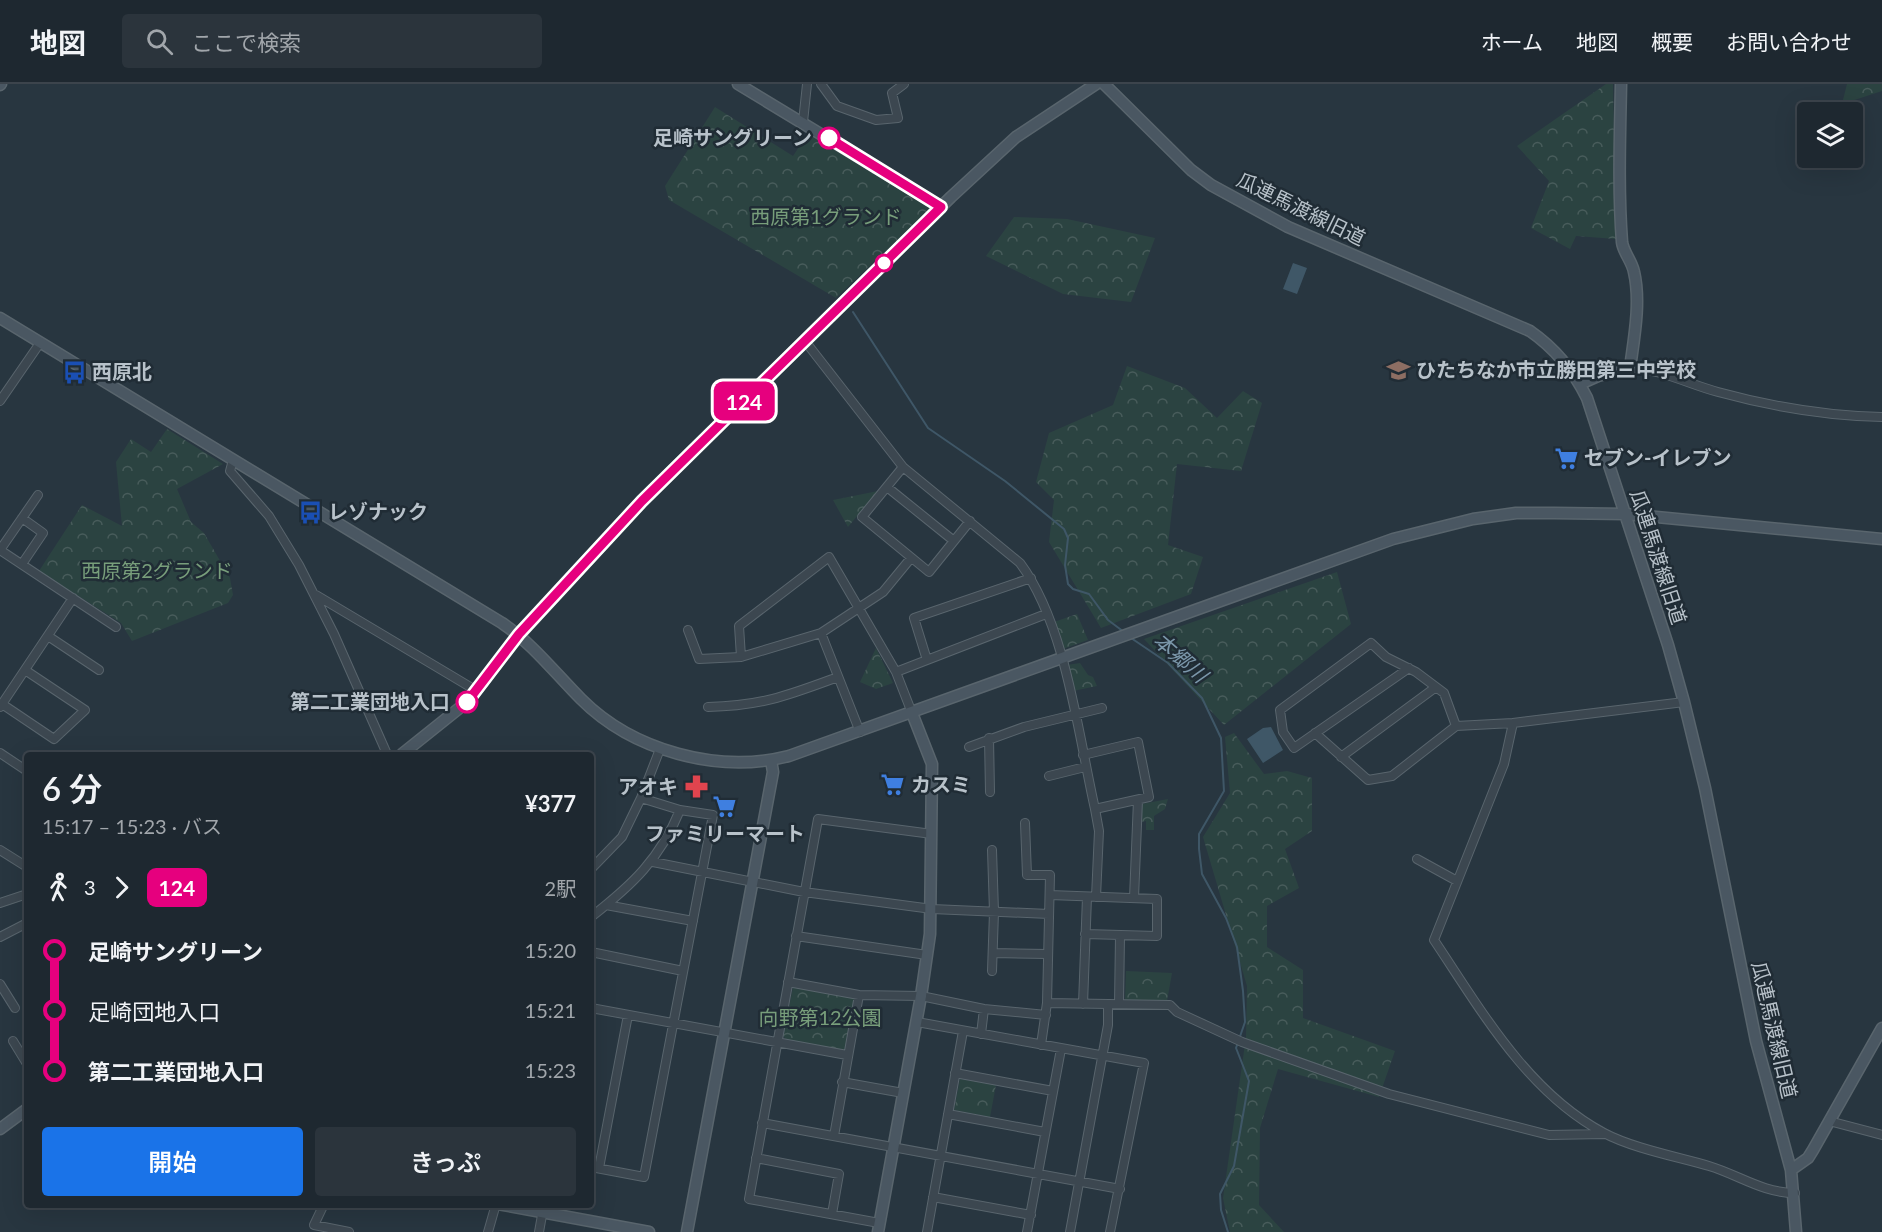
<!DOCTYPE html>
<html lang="ja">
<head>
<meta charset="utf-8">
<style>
	:root { --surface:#1e2830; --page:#2b343c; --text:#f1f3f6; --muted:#a1a6ab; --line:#3c444c; --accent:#1a73e8 }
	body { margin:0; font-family:Lato,"Noto Sans JP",sans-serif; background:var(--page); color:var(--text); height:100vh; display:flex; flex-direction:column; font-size:22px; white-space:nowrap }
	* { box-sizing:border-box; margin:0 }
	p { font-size:20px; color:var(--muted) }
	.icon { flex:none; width:33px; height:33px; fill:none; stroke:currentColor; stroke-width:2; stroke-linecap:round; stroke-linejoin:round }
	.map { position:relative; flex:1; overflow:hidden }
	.drawer { position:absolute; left:24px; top:668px; width:570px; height:456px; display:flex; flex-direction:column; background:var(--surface); border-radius:6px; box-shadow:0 6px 24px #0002,0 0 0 2px var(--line) }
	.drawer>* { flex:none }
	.badge { padding:0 12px; border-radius:9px; font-size:21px; line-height:39px }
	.controls { position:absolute; left:1797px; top:18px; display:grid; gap:12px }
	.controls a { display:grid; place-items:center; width:66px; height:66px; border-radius:6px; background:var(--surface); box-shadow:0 6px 24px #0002,0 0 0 2px var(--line); font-size:30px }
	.map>.badge { position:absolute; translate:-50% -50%; box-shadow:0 0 0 3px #fff }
	.legs { display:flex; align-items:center; gap:9px; height:66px; padding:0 18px; font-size:20px }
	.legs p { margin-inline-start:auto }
	.overview { display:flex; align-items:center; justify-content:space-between; height:102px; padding:0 18px }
	h1 { font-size:33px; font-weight:600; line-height:45px }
	.primary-button { display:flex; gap:12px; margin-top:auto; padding:12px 18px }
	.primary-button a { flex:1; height:69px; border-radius:6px; background:var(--accent); color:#fff; font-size:24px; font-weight:600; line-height:69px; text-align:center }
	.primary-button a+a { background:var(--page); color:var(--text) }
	ul { padding:0 18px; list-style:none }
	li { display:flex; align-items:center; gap:21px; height:60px; font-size:22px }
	li i { display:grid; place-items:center; width:9px; height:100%; margin:0 8px; background:currentColor }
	li i::after { content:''; width:15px; height:15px; margin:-8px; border:4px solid; border-radius:50%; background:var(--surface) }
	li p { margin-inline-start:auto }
	li:first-child i { background:linear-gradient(#0000 50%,currentColor 0) }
	li:last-child i { background:linear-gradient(currentColor 50%,#0000 0) }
	header { display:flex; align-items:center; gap:36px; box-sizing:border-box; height:84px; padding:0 30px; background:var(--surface); border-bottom:2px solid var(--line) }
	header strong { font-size:28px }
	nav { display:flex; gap:33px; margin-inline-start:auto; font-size:21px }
	.search { width:420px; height:54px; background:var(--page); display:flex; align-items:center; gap:15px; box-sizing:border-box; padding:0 21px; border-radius:6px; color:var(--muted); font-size:22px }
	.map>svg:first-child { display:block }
	.forest { fill:url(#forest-crowns) }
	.water { fill:#3f5767 }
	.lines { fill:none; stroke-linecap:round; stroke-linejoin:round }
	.stream { stroke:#3f5767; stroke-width:2 }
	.street-casing { stroke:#59656d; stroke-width:10 }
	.secondary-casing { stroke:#59656d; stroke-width:13 }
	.street { stroke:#3c4750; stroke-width:8 }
	.secondary { stroke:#4a5762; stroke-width:10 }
	.line-1-casing { stroke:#fff; stroke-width:14 }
	.line-1 { stroke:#e6007e; stroke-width:9 }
	.stop-1-dot { fill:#fff; stroke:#e6007e; stroke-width:3 }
	.labels { text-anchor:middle; stroke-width:5; stroke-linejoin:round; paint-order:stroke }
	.stop-label { font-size:20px; font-weight:bold; fill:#b8c2ca; stroke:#202c35; text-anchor:end }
	.street-label { font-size:20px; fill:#b8c2ca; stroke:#202c35 }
	.park-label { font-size:20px; fill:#789e7b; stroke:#202c35 }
	.poi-label { font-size:20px; font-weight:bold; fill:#b8c2ca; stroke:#202c35; text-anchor:start }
	.water-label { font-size:21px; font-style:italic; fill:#7b97aa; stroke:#202c35 }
</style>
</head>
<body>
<header>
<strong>地図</strong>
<div class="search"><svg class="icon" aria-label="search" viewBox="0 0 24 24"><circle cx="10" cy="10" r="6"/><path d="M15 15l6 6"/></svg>ここで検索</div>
<nav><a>ホーム</a><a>地図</a><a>概要</a><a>お問い合わせ</a></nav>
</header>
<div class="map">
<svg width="1882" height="1148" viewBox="0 0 1882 1148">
	<defs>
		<pattern id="forest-crowns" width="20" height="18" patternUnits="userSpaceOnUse" patternTransform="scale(1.5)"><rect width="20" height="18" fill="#2b4341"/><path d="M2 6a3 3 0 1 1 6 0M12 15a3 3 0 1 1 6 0" fill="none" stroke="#485c5b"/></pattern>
	</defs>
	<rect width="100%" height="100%" fill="#283640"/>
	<path class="forest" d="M1606,0h7l3,155 -40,-3 -6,13 -39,-21 18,-47 -32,-35z
		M1847,0h35v7l-40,13z
		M715,23l78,49 16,-24 123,75 -96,91 -167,-98 -4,-14z
		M1014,133l53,2 88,19 -24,64 -68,-8 -77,-38z
		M1127,282l58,22 32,30 26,-27 19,12 -21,68 -64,-7 -9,81 35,12 -12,37 -90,34 -52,-86 5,-42 -18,-18 13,-49 64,-28z
		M167,345l56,35 -46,25 14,33 13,11 26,45 3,17 -5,8 -96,38 -11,-18 -82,-52 43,-66 40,21 -6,-64 15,-23 20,13z
		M878,407l-30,36 -15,-27z
		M1337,488l14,52 -127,101 -80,-86z
		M1077,530l11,26 -25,9 -9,-27z
		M876,564l17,35 -17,6 -16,-7z
		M1080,579l8,12 5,2 4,9 -24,5 -6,-26z
		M1234,649l30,41 23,-3 25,7v53l-27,18 14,39 -32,18v41l36,23v48l92,33 -16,46 -101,-28 -18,59 -1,77 25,27h-54l-7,-34 23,-161 1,-51 -44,-149 27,-44 -5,-56z
		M1168,715l-3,10 -11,7v14h-8v-9l-5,1 1,-18z
		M1126,887l46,2 -5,28 -42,-1z
		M797,902l56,11 3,4 -10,48 -5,1 -55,-10 -3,-5 10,-47z
		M960,995l36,6 -6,32 -36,-7z"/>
	<path class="water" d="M1293,179l14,5 -10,26 -14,-5z
		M1271,643l12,23 -20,13 -16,-24 16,-11z"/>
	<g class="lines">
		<path class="stream" d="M853,228l75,116 77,53 59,48 4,9 -3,27 3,19 5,5 16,5 19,26 16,12
			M1131,554l37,25 34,35 19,40 3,53 -25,43v15l3,25 24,44 11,29 6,44 2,31 -9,26 13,33 -15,85 -14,28 1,16 7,22"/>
		<defs>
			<path id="street" d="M821,0l16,22 39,14 22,-2 -6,-25 12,-9
				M803,38l4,-38
				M805,257l98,126 117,96c46,62 58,171 75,246l4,22 -3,66
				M1630,284c31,1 58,16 88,24 55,15 107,24 164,25
				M0,317l40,-58
				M233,376l-3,11 39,45 30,49 35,69 53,120
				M903,383l-41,50 67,55 41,-51
				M887,403l67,54
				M0,466l116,77
				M0,466l38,-55
				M22,480l21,-31 -21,-15
				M316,511l161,96
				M688,546l11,29 42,-2 80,-24 62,-41 28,-34
				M821,549l39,99
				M48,552l51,34
				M741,573l-2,-31 90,-69 67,115 16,41
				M927,576l-13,-42 117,-40
				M1409,584l-115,80 -11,-16 -3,-22 91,-67 15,14 30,15 28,21 12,33 57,-3
				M896,588l150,-58
				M1684,618l-171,21 -9,41 -70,176c47,70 93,152 170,193 28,15 74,24 105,33 30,9 54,27 86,27
				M2,620l52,35 31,-29 -60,-40
				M0,623l73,-109
				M708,623c54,-1 81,-12 130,-30
				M1315,649l53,47 24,-4 64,-50
				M989,654l1,54
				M969,663l55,-20 78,-19
				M0,669l27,18
				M1083,671l55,-13 11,55 -54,12
				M1341,673l95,-70
				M1049,692l36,-9
				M641,714l19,-49
				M1025,739l2,52h23l-3,128 -6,42
				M0,766l27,17
				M992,766l2,62 -2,59
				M1417,775l40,22
				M653,778l151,30 128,17 117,5
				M591,785l31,-32 19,-39 39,12 33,5 -69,362 -53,-10
				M1050,811l107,4v37l-72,-2
				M1134,814l4,-98
				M0,819l27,-9
				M606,821l87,16
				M591,833c41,-32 69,-58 89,-107
				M796,852l131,19
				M0,853l27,-14
				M591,868l92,19
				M993,869l54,1
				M788,898l71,13 62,1 63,13 62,6
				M0,900l15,24
				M1047,919l123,2 7,7 65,30 147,52 160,41 56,-1
				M1083,920l4,-107
				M1119,920l1,-68
				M591,924l256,47
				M917,938l227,41 -34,169
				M981,950l3,-25
				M13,957l14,23
				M955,989l98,18
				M842,998l61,11
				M948,1030l97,18
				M1829,1037l53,14
				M762,1039l358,66
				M834,1052l25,-141
				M756,1074l83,16 -7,40
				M599,1084l29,-153
				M933,1113l98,18
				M324,1120l-10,21 35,7
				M879,1139l-130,-24 69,-380 114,15
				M488,1148l8,-28
				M539,1148l5,-28
				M927,1148l36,-201
				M1027,1148l34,-183
				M1070,1148l38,-207v-20"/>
			<path id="secondary" d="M738,0l203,123
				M1104,0l87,86 20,15 77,42 242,104c26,18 43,39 57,67l81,247 16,57 21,86 51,253 35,129 5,62
				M0,1l1,-1
				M0,234l502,305c31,21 53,50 79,76 52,52 137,75 208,57l604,-217 80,-20 43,-6h38l72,1 256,25
				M1580,300l18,-8 32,-8c4,-30 11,-66 4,-96 -2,-11 -11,-20 -12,-30 -4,-52 -2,-106 -1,-158
				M402,670l65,-52 52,-67 123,-134 309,-304 65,-60 80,-53
				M0,1045l27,-20
				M1791,1086l17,-12 5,-8 69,-122
				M498,1120l151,28
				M687,1148l86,-460 -2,-12
				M878,1148l43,-236 9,-62 2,-170 -20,-51"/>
		</defs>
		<use href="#street" class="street-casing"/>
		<use href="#secondary" class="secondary-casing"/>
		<use href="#street" class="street"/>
		<use href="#secondary" class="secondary"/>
	</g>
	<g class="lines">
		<defs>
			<path id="line-1" d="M467,618l52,-68 123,-133 299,-294 -112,-69"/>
		</defs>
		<use href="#line-1" class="line-1-casing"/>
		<use href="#line-1" class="line-1"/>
	</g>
	<defs>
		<symbol id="school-bare" viewBox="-9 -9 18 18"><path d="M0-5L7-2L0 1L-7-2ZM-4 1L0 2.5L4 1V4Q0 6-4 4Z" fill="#8d6e63" stroke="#202c35" stroke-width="2.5" paint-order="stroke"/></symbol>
		<symbol id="bus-bare" viewBox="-9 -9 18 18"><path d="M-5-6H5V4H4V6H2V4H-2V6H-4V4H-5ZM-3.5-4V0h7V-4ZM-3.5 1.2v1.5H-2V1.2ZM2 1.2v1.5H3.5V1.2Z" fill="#1a4fb4" stroke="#202c35" stroke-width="2.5" paint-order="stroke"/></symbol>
		<symbol id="supermarket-bare" viewBox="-9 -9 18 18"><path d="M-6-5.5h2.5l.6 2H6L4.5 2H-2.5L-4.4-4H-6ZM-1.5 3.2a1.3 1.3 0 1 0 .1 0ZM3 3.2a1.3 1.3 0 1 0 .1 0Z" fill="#3f7fe0" stroke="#202c35" stroke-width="2.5" paint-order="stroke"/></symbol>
		<symbol id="pharmacy-bare" viewBox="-9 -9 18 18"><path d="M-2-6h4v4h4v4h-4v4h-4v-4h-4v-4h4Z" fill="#e0444e" stroke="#202c35" stroke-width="2.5" paint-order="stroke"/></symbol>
	</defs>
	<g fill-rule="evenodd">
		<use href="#school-bare" x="1382" y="270" width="33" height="33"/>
		<use href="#bus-bare" x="58" y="272" width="33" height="33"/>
		<use href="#supermarket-bare" x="1550" y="358" width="33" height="33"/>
		<use href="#bus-bare" x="294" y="412" width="33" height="33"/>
		<use href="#supermarket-bare" x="876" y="684" width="33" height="33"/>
		<use href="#pharmacy-bare" x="680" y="686" width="33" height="33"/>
		<use href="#supermarket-bare" x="708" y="706" width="33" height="33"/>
	</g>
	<g class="stop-1-dot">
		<circle cx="829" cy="54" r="10"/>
		<circle cx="884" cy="179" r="8"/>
		<circle cx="467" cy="618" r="10"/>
	</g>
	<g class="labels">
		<g class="stop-label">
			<text x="812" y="61">足崎サングリーン</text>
			<text x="450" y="625">第二工業団地入口</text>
		</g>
		<g class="street-label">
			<text transform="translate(1301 125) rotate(26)" y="7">瓜連馬渡線旧道</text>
			<text transform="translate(1658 473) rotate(72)" y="7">瓜連馬渡線旧道</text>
			<text transform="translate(1774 946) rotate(77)" y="7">瓜連馬渡線旧道</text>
		</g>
		<g class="park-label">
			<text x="826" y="140">西原第1グランド</text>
			<text x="157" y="494">西原第2グランド</text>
			<text x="820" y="941">向野第12公園</text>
		</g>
		<g class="poi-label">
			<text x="1416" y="293">ひたちなか市立勝田第三中学校</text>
			<text x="92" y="295">西原北</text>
			<text x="1584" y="381">セブン-イレブン</text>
			<text x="328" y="435">レゾナック</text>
			<text x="911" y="708">カスミ</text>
			<text x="678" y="710" text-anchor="end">アオキ</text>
			<text x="725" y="757" text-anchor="middle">ファミリーマート</text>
		</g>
		<g class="water-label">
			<text transform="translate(1180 574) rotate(41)" y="7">本郷川</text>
		</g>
	</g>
</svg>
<div class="controls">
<a><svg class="icon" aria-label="layers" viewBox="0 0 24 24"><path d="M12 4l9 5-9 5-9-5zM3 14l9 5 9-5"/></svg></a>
</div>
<b class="badge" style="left:744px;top:317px;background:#e6007e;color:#fff">124</b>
<section class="drawer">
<div class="overview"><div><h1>6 分</h1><p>15:17 – 15:23 · バス</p></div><b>¥377</b></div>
<div class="legs"><svg class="icon" aria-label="walk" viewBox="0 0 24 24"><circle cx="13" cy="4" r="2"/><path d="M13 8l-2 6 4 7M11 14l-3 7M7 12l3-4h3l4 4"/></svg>3<svg class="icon" aria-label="forward" viewBox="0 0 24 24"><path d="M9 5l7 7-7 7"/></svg><b class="badge" style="background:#e6007e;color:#fff">124</b><p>2駅</p></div>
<ul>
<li><i style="color:#e6007e"></i><b>足崎サングリーン</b><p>15:20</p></li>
<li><i style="color:#e6007e"></i><span>足崎団地入口</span><p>15:21</p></li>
<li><i style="color:#e6007e"></i><b>第二工業団地入口</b><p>15:23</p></li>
</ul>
<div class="primary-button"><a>開始</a><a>きっぷ</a></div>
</section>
</div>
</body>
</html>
